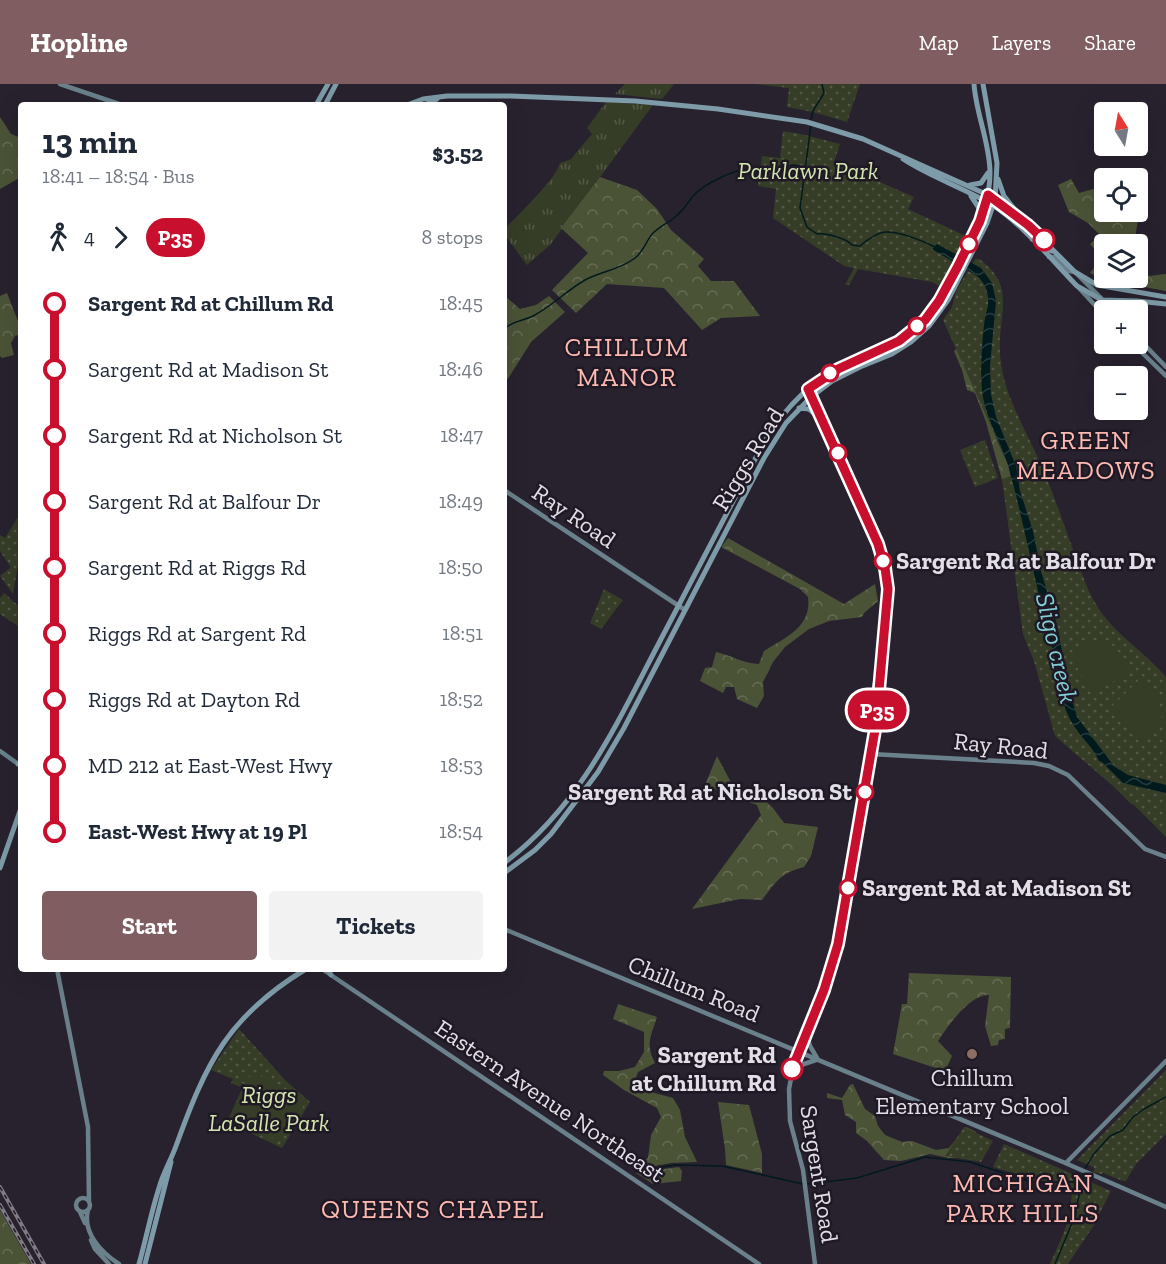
<!DOCTYPE html>
<html lang="en">
<head>
<meta charset="utf-8">
<style>
	:root { --surface:#fff; --page:#f2f2f3; --text:#1f2937; --muted:#747a83; --accent:#7f5d60 }
	body { margin:0; font-family:"Zilla Slab",serif; background:var(--page); color:var(--text); height:100vh; display:flex; flex-direction:column; font-size:22px; white-space:nowrap }
	* { box-sizing:border-box; margin:0 }
	p { font-size:20px; color:var(--muted) }
	.icon { flex:none; width:33px; height:33px; fill:none; stroke:currentColor; stroke-width:2; stroke-linecap:round; stroke-linejoin:round }
	.map { position:relative; flex:1; overflow:hidden }
	.details { position:absolute; left:18px; top:18px; width:489px; height:870px; display:flex; flex-direction:column; background:var(--surface); border-radius:6px; box-shadow:0 6px 24px #0002 }
	.details>* { flex:none }
	.badge { padding:0 12px; border-radius:20px; font-size:21px; line-height:39px }
	.needle { width:39px; rotate:349deg }
	.buttons { position:absolute; left:1094px; top:18px; display:grid; gap:12px }
	.buttons a { display:grid; place-items:center; width:54px; height:54px; border-radius:6px; background:var(--surface); box-shadow:0 6px 24px #0002; font-size:30px }
	.map>.badge { position:absolute; translate:-50% -50%; box-shadow:0 0 0 3px #fff }
	.legs { display:flex; align-items:center; gap:9px; height:66px; padding:0 24px; font-size:20px }
	.legs p { margin-inline-start:auto }
	.headline { display:flex; align-items:center; justify-content:space-between; height:102px; padding:0 24px }
	h1 { font-size:33px; font-weight:700; line-height:45px }
	.primary-button { display:flex; gap:12px; margin-top:auto; padding:12px 24px }
	.primary-button a { flex:1; height:69px; border-radius:6px; background:var(--accent); color:#fff; font-size:24px; font-weight:700; line-height:69px; text-align:center }
	.primary-button a+a { background:var(--page); color:var(--text) }
	ul { padding:0 24px; list-style:none }
	li { display:flex; align-items:center; gap:21px; height:66px; font-size:22px }
	li i { display:grid; place-items:center; width:9px; height:100%; margin:0 8px; background:currentColor }
	li i::after { content:''; width:15px; height:15px; margin:-8px; border:4px solid; border-radius:50%; background:var(--surface) }
	li p { margin-inline-start:auto }
	li:first-child i { background:linear-gradient(#0000 50%,currentColor 0) }
	li:last-child i { background:linear-gradient(currentColor 50%,#0000 0) }
	header { display:flex; align-items:center; gap:36px; box-sizing:border-box; height:84px; padding:0 30px; background:var(--accent); color:#fff }
	header strong { font-size:28px }
	nav { display:flex; gap:33px; margin-inline-start:auto; font-size:21px }
	.map>svg:first-child { display:block }
	.grass { fill:url(#grass-tufts) }
	.forest { fill:url(#forest-crowns) }
	.park { fill:url(#park-dots) }
	.pitch { fill:#363d27 }
	.water { fill:url(#water-waves) }
	.lines { fill:none; stroke-linecap:round; stroke-linejoin:round }
	.stream { stroke:#001a1d; stroke-width:1.5 }
	.secondary { stroke:#6a818c; stroke-width:4.5 }
	.primary { stroke:#7d9ba8; stroke-width:5 }
	.rail-casing { stroke:#7f7a84; stroke-width:4 }
	.rail { stroke:#1f1925; stroke-width:1.5; stroke-dasharray:4.5; stroke-linecap:butt }
	.line-1-casing { stroke:#fff; stroke-width:14 }
	.line-1 { stroke:#c8102e; stroke-width:9 }
	.stop-1-dot { fill:#fff; stroke:#c8102e; stroke-width:3 }
	.education-dot { fill:#8d6e63; stroke:#1f1925; stroke-width:2 }
	.labels { text-anchor:middle; stroke-width:5; stroke-linejoin:round; paint-order:stroke }
	.park-label { font-size:24px; font-style:italic; fill:#d4e5ae; stroke:#1f1925 }
	.street-label { font-size:24px; fill:#e3dfe7; stroke:#1f1925 }
	.stop-label { font-size:24px; font-weight:bold; fill:#e3dfe7; stroke:#1f1925; text-anchor:start }
	.poi-label { font-size:24px; fill:#e3dfe7; stroke:#1f1925 }
	.neighbourhood-label { font-size:26px; letter-spacing:1.5px; fill:#febab1; stroke:#1f1925 }
	.water-label { font-size:26px; font-style:italic; fill:#82ced6; stroke:#1f1925 }
</style>
</head>
<body>
<header>
<strong>Hopline</strong>
<nav><a>Map</a><a>Layers</a><a>Share</a></nav>
</header>
<div class="map">
<svg width="1166" height="1180" viewBox="0 0 1166 1180">
	<defs>
		<pattern id="grass-tufts" width="24" height="20" patternUnits="userSpaceOnUse" patternTransform="scale(1.5)"><rect width="24" height="20" fill="#363d27"/><path d="M3 7l-1-3M5 7V3M7 7l1-3M15 17l-1-3M17 17v-4M19 17l1-3" fill="none" stroke="#535946"/></pattern>
		<pattern id="forest-crowns" width="20" height="18" patternUnits="userSpaceOnUse" patternTransform="scale(1.5)"><rect width="20" height="18" fill="#4b5337"/><path d="M2 6a3 3 0 1 1 6 0M12 15a3 3 0 1 1 6 0" fill="none" stroke="#656b54"/></pattern>
		<pattern id="park-dots" width="8" height="8" patternUnits="userSpaceOnUse" patternTransform="scale(1.5)"><rect width="8" height="8" fill="#363d27"/><path d="M2 2h.1M6 6h.1" fill="none" stroke="#535946" stroke-width="1.8" stroke-linecap="round"/></pattern>
		<pattern id="water-waves" width="16" height="10" patternUnits="userSpaceOnUse" patternTransform="scale(1.5)"><rect width="16" height="10" fill="#001a1d"/><path d="M0 5q4-4 8 0t8 0" fill="none" stroke="#253b3e"/></pattern>
	</defs>
	<rect width="100%" height="100%" fill="#28222f"/>
	<path class="grass" d="M625,0h49l-12,15 -47,-5z
		M606,18l47,3 -103,140 -23,20 -23,-31v-4c14,-16 51,-49 56,-67l11,-4 21,-25 -5,-6z"/>
	<path class="forest" d="M0,33l11,17 10,4v39l-21,12z
		M600,93l37,13 20,19 14,21 33,29 -6,7 13,15h23l26,35 -39,2 -19,12 -38,-42 -57,-4 -31,29 -24,-23 36,-37 -27,-25z
		M1071,95l8,14 25,-7v26h27l7,8 -4,24h-30v34h33v-5l13,3 14,-2h2v17l-64,-12 -12,-6 12,-16 -12,-13 10,-9 -12,-12 -19,-11 -11,-27z
		M7,209l14,36v5l-6,2 -4,7 3,12 -12,3 -2,-2v-60z
		M504,211l16,14 16,-4 13,-9 16,16 -34,30 -27,43z
		M966,257l31,100 11,23 3,15 -7,8 -18,-65 -11,-29 -8,-3 -5,-20 -8,-19z
		M728,454l116,66 31,-20 3,17 -14,12 -2,4 -33,4 -20,8 -24,18 -12,15 -10,20 1,14 -7,12 -20,-9 -3,-12h-8l-3,6 -23,-12 5,-13 7,-1 4,-15c15,3 28,12 43,12l5,-13c20,-13 48,-23 44,-54l-8,-8 -79,-42z
		M717,672l17,32 26,8 13,12 11,15 34,4 -7,29 -7,11c-24,6 -28,15 -42,33l-22,-1 -48,10 69,-94 -4,-10 -52,-20z
		M909,889l102,4 -1,51 -5,1v10l-6,1 -1,5 -7,1 -6,-20 4,-31c-19,-1 -41,31 -51,46l14,15 -7,15 -52,-17 9,-50h5z
		M618,920l39,13c-6,19 -12,27 -2,46l-17,9 -3,8 12,11 26,7 7,12 5,27 12,25 -26,1 -36,7 6,-9 7,-3 3,-23 10,-18 -4,-9 -33,-18 -21,-15 1,-4h15l16,-4 9,-15v-20l-31,-13z
		M853,1000l12,25 10,7 3,10 7,9 17,7 10,-1 24,9 13,-2 17,-21 10,5 -10,26h-17l-19,-4 -29,7 -17,-1 -17,-19 -11,-8v-11l-11,-7 -3,-15 -15,-2v-5l15,5 8,-13z
		M718,1018l31,3 13,49v19l-36,-8 -1,-16z
		M679,1083l3,4 -1,10 -28,3 -17,-11z
		M0,1126l31,54h-31z"/>
	<path class="park" d="M756,0h104l-13,38 -34,-10 -26,-5 2,-19z
		M783,47l18,3 39,10 -6,18 80,35 -6,12 62,29 -27,50 -11,-6 -74,-13 -9,16h-4l9,-17 -10,-2 -71,-48 3,-29 -18,-3 4,-30 18,2z
		M975,175h4c32,23 24,44 21,78 -1,16 1,33 6,49 10,31 27,58 39,88 11,27 20,54 30,81 7,18 13,38 24,54 18,27 47,44 67,68v160l-33,-33 -1,1 -19,-19 -58,-50 -21,-75 -11,-27 -21,-155 11,-4 -70,-155 9,-13 4,-16z
		M985,356l13,38 -23,9 -15,-37z
		M21,428v35l-8,47 -13,-18 10,-8v-2l-10,-15v-16l5,3z
		M604,505l19,11 -22,29 -11,-6z
		M4,509l17,15v20l-21,-14v-16z
		M239,945l47,52 24,21 -28,46 -55,-26 17,-38 -2,-1 -2,4 -9,-4 2,-4 -22,-9z
		M1166,986v64l-30,30 -10,17h-3l-20,-8 -2,1 -8,-2 2,-4 -18,-8z
		M964,1043l29,14 -12,21 -36,-6z
		M1004,1060l107,47 -19,37 -24,36h-18c11,-25 24,-48 21,-77l-17,-1 -61,-19z"/>
	<path class="pitch" d="M1090,557l22,4 21,23 -35,24h-4l-26,-37z
		M1142,593l16,18 4,24 -22,23 -29,-31 -1,-3z
		M255,989l47,26 1,8 -16,29 -2,-1 -4,5 -3,1 -46,-29 16,-36 2,1z"/>
	<path class="water" d="M937,160l44,24 11,15 4,18 -6,65 1,28 5,23 20,49 4,25 13,40 8,40 16,54 11,57 -9,3c-2,-9 -1,-19 -4,-27 -18,-63 -29,-127 -46,-190 -8,-27 -24,-50 -27,-78 -2,-21 0,-51 3,-72 1,-6 4,-12 3,-18 0,-10 -4,-18 -11,-24l-45,-27z
		M1068,602l9,31 37,49 14,9 38,10v8l-43,-10 -21,-21 -3,-1c-6,-14 -14,-19 -23,-32 -9,-13 -13,-25 -16,-41z"/>
	<g class="lines">
		<path class="stream" d="M811,36l2,-9 11,-18 -2,-9
			M811,41l-11,83 7,19 10,7c9,-1 29,4 35,11l8,1c7,-6 16,-13 25,-14 14,-1 38,9 50,15
			M761,84l33,-3 11,2
			M504,245c8,-8 19,-8 29,-13 19,-10 33,-25 52,-36 16,-9 35,-10 50,-22 9,-7 11,-17 18,-25 7,-7 15,-10 22,-16 8,-6 12,-13 18,-21 11,-12 41,-27 57,-27
			M1085,1085l8,-14 17,-19 13,-6 10,-13 11,-8 22,-12
			M636,1087l39,-6 47,1 81,18
			M808,1100l49,-6 68,-21 45,5 61,20h49
			M1055,1180l20,-48 8,-42"/>
		<path class="secondary" d="M60,0l62,21
			M1049,173h7l13,14 6,1 38,38
			M1079,204l25,27
			M1137,253l29,30
			M1133,260l33,32
			M811,303l67,157 7,24 3,21 -12,135 -38,220 -14,46 -30,73 -5,26 1,32 13,49 12,94
			M808,305l23,53 4,3
			M504,406l181,120
			M872,656l-2,-4c1,-15 1,-54 10,-65
			M0,667l21,15
			M871,670l163,9 15,3 19,9 77,74 21,8
			M504,845l559,233 103,45
			M57,885l31,158 1,75
			M322,885l437,295
			M807,952l3,10 7,12
			M792,987l12,-7 12,-4
			M1066,1079l100,-102
			M76 1121a7 7 0 1 1 14 0a7 7 0 1 1-14 0Z
			M88,1126c-6,23 14,43 31,54
			M80,1128l5,11
			M91,1156l4,9 14,15"/>
		<path class="primary" d="M316,21l12,-21
			M325,21l11,-21
			M407,21l16,-6 24,-3h64l124,5 83,8 89,13 56,17 125,56 40,30 47,47 22,13 69,12
			M425,21l12,-6
			M903,75c29,19 62,29 91,47 31,21 57,53 83,80l25,14 35,1 29,3
			M998,95l6,17 15,19
			M970,101l11,-2 7,-10
			M971,112l8,12 1,9
			M1032,155l20,12
			M799,324l10,1 12,10
			M18,680h3
			M504,779c76,-56 113,-140 156,-222 34,-65 68,-130 102,-195 20,-35 49,-66 87,-83 21,-9 43,-15 61,-30 27,-21 41,-52 55,-82 13,-26 25,-49 25,-78 0,-30 -14,-59 -16,-89
			M0,784l21,-60
			M504,789l31,-23 16,-16 47,-62 26,-44 140,-270 22,-35 25,-26 21,-16 28,-14 32,-13 19,-12 18,-16 19,-26 39,-77 8,-23 2,-37 -14,-79
			M328,885l3,6
			M139,1180c7,-25 12,-51 20,-76 4,-15 12,-28 17,-42 30,-83 52,-130 130,-177
			M145,1180l26,-102"/>
		<defs>
			<path id="rail" d="M0,1103l44,77
				M0,1121l34,59"/>
		</defs>
		<use href="#rail" class="rail-casing"/>
		<use href="#rail" class="rail"/>
	</g>
	<g class="lines">
		<defs>
			<path id="line-1" d="M792,985l32,-79 14,-46 38,-220 12,-135 -3,-21 -7,-24 -70,-155 30,-20 61,-28 26,-21 14,-19 19,-35 22,-45 8,-26 40,30 16,15"/>
		</defs>
		<use href="#line-1" class="line-1-casing"/>
		<use href="#line-1" class="line-1"/>
	</g>
	<g class="stop-1-dot">
		<circle cx="1044" cy="156" r="10"/>
		<circle cx="969" cy="160" r="8"/>
		<circle cx="917" cy="242" r="8"/>
		<circle cx="830" cy="289" r="8"/>
		<circle cx="838" cy="369" r="8"/>
		<circle cx="883" cy="477" r="8"/>
		<circle cx="865" cy="708" r="8"/>
		<circle cx="848" cy="804" r="8"/>
		<circle cx="792" cy="985" r="10"/>
	</g>
	<circle class="education-dot" cx="972" cy="970" r="6"/>
	<g class="labels">
		<g class="park-label">
			<text x="808" y="95">Parklawn Park</text>
			<text x="269" y="1019">Riggs<tspan x="269" dy="28">LaSalle Park</tspan></text>
		</g>
		<g class="street-label">
			<text transform="translate(748 375) rotate(-59)" y="8">Riggs Road</text>
			<text transform="translate(574 432) rotate(34)" y="8">Ray Road</text>
			<text transform="translate(1001 662) rotate(6)" y="8">Ray Road</text>
			<text transform="translate(694 905) rotate(22)" y="8">Chillum Road</text>
			<text transform="translate(550 1017) rotate(34)" y="8">Eastern Avenue Northeast</text>
			<text transform="translate(819 1090) rotate(81)" y="8">Sargent Road</text>
		</g>
		<g class="stop-label">
			<text x="896" y="485">Sargent Rd at Balfour Dr</text>
			<text x="852" y="716" text-anchor="end">Sargent Rd at Nicholson St</text>
			<text x="862" y="812">Sargent Rd at Madison St</text>
			<text x="776" y="979" text-anchor="end">Sargent Rd<tspan x="776" dy="28">at Chillum Rd</tspan></text>
		</g>
		<g class="poi-label">
			<text x="972" y="1002">Chillum<tspan x="972" dy="28">Elementary School</tspan></text>
		</g>
		<g class="neighbourhood-label">
			<text x="627" y="272">CHILLUM<tspan x="627" dy="30">MANOR</tspan></text>
			<text x="1086" y="365">GREEN<tspan x="1086" dy="30">MEADOWS</tspan></text>
			<text x="1023" y="1108">MICHIGAN<tspan x="1023" dy="30">PARK HILLS</tspan></text>
			<text x="433" y="1134">QUEENS CHAPEL</text>
		</g>
		<g class="water-label">
			<text transform="translate(1057 564) rotate(77)" y="9">Sligo creek</text>
		</g>
	</g>
</svg>
<div class="buttons">
<a><svg class="needle" viewBox="-14 -14 28 28"><path d="M0-13l5 13h-10z" fill="#e53935"/><path d="M0 13l5-13h-10z" fill="#747a83"/></svg></a>
<a><svg class="icon" aria-label="locate" viewBox="0 0 24 24"><circle cx="12" cy="12" r="6"/><path d="M12 2v4M12 18v4M2 12h4M18 12h4"/></svg></a>
<a><svg class="icon" aria-label="layers" viewBox="0 0 24 24"><path d="M12 4l9 5-9 5-9-5zM3 14l9 5 9-5"/></svg></a>
<a>+</a>
<a>−</a>
</div>
<b class="badge" style="left:877px;top:626px;background:#c8102e;color:#fff">P35</b>
<section class="details">
<div class="headline"><div><h1>13 min</h1><p>18:41 – 18:54 · Bus</p></div><b>$3.52</b></div>
<div class="legs"><svg class="icon" aria-label="walk" viewBox="0 0 24 24"><circle cx="13" cy="4" r="2"/><path d="M13 8l-2 6 4 7M11 14l-3 7M7 12l3-4h3l4 4"/></svg>4<svg class="icon" aria-label="forward" viewBox="0 0 24 24"><path d="M9 5l7 7-7 7"/></svg><b class="badge" style="background:#c8102e;color:#fff">P35</b><p>8 stops</p></div>
<ul>
<li><i style="color:#c8102e"></i><b>Sargent Rd at Chillum Rd</b><p>18:45</p></li>
<li><i style="color:#c8102e"></i><span>Sargent Rd at Madison St</span><p>18:46</p></li>
<li><i style="color:#c8102e"></i><span>Sargent Rd at Nicholson St</span><p>18:47</p></li>
<li><i style="color:#c8102e"></i><span>Sargent Rd at Balfour Dr</span><p>18:49</p></li>
<li><i style="color:#c8102e"></i><span>Sargent Rd at Riggs Rd</span><p>18:50</p></li>
<li><i style="color:#c8102e"></i><span>Riggs Rd at Sargent Rd</span><p>18:51</p></li>
<li><i style="color:#c8102e"></i><span>Riggs Rd at Dayton Rd</span><p>18:52</p></li>
<li><i style="color:#c8102e"></i><span>MD 212 at East-West Hwy</span><p>18:53</p></li>
<li><i style="color:#c8102e"></i><b>East-West Hwy at 19 Pl</b><p>18:54</p></li>
</ul>
<div class="primary-button"><a>Start</a><a>Tickets</a></div>
</section>
</div>
</body>
</html>
